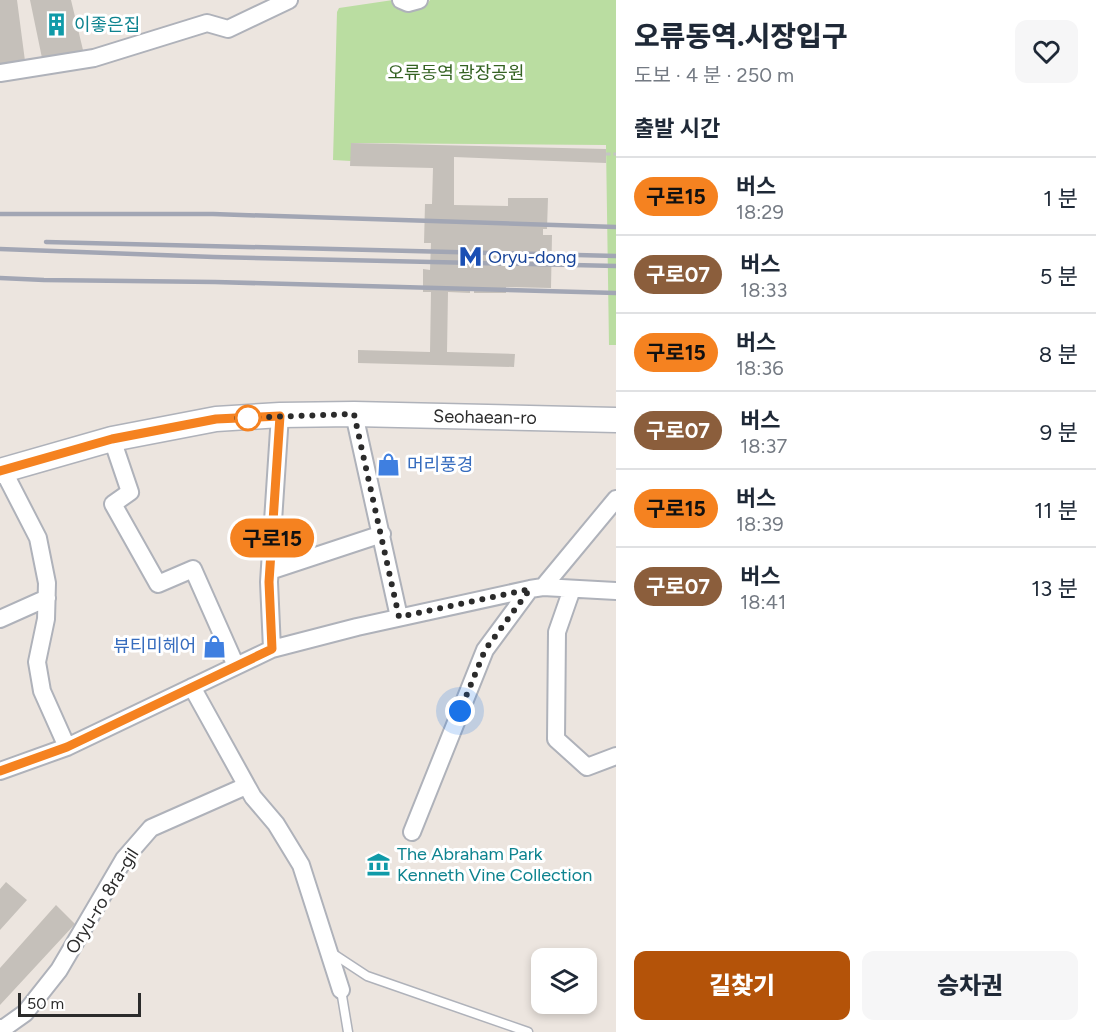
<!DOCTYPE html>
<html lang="ko">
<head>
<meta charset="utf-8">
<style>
	:root { --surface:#fff; --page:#f6f6f7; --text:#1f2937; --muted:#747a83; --line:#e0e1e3; --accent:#b45309 }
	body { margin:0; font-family:Figtree,"Noto Sans KR",sans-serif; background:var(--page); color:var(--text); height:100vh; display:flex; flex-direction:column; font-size:22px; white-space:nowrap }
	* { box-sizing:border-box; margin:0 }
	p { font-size:20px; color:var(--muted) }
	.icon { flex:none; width:33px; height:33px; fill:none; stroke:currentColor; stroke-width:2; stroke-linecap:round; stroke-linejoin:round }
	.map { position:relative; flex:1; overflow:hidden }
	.drawer { display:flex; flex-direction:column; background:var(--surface); width:480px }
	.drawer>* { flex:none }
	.badge { padding:0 12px; border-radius:20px; font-size:21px; line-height:39px }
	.tools { position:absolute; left:531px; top:948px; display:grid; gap:12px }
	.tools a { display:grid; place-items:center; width:66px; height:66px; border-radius:12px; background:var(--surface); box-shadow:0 3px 9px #0003; font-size:30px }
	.scale { position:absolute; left:18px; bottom:15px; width:123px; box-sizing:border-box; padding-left:6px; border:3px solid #2b2b2b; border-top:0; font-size:16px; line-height:21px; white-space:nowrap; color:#2b2b2b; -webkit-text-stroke:4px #fff; paint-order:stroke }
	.you { position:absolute; width:30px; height:30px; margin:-15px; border:4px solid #fff; border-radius:50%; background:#1a73e8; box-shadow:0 0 0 9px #1a73e833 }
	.map>.badge { position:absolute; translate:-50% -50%; box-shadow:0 0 0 3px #fff }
	h2 { padding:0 18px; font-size:22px; line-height:54px }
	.round { display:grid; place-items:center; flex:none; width:63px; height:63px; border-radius:12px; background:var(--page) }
	.head { display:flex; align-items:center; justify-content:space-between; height:102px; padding:0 18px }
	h1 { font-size:28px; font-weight:800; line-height:45px }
	.button { display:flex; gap:12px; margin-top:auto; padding:12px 18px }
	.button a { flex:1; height:69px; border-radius:12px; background:var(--accent); color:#fff; font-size:24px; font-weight:800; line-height:69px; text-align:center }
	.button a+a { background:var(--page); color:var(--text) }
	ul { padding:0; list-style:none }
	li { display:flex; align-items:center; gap:18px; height:78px; padding:0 18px; border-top:2px solid var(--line) }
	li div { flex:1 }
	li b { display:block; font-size:22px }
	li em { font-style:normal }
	li .badge { min-width:66px; font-weight:700; text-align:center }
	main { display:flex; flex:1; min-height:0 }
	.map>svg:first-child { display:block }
	.green { fill:#badda1 }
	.building { fill:#c5c0ba }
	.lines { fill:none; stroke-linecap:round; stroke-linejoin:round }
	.service-casing { stroke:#afb2ba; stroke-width:11 }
	.minor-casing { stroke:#afb2ba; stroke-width:20 }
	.secondary-casing { stroke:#afb2ba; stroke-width:27 }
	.path { stroke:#c4c4c4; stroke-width:3; stroke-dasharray:4.5 3; stroke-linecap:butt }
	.service { stroke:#fff; stroke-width:8 }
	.minor { stroke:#fff; stroke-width:16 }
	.secondary { stroke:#fff; stroke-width:24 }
	.rail { stroke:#a2a6b4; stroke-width:4.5 }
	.line-casing { stroke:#fff; stroke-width:14 }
	.line { stroke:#f58220; stroke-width:9 }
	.walk { stroke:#2b2b2b; stroke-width:6; stroke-dasharray:0 10.8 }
	.stop-dot { fill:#fff; stroke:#f58220; stroke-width:3 }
	.labels { text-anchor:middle; stroke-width:6; stroke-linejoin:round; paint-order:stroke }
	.culture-label { font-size:18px; fill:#0d838f; stroke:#fff; text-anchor:start }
	.park-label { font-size:18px; fill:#346222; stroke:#fff }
	.transit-label { font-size:18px; fill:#164399; stroke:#fff; text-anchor:start }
	.street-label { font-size:18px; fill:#2b2b2b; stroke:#fff }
	.shop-label { font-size:18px; fill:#366cbe; stroke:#fff; text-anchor:start }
</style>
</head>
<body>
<main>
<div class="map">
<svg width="616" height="1032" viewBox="0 0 616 1032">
	<rect width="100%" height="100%" fill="#ece5df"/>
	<path class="green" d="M393,0c13,8 27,15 37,0h186v345h-7l-3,-200 -255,-2v18l-18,-1 4,-148 2,-4z"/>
	<path class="building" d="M0,0h17l8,61 -25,3z
		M30,0h41l12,50 -41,8z
		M351,143l255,6v14l-152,-6v48l54,1v-8h40l-1,31h-4v6h9l-1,53 -45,-1v6h-32v-3h-4v3l-22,-1 -1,60 68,2 -1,13 -156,-4v-13l72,2 1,-60h-8v-23l7,1 1,-27h-7l1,-39h7l1,-36 -83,-2z
		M6,882l21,18 -27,30v-41z
		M56,905l19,19 -75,81v-37z"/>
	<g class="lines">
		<defs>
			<path id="service" d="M332,953l35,23 161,56
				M341,990l7,42"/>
			<path id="minor" d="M401,0l7,3 11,-3
				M0,73l94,-15 113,-35 21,6 61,-29
				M354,414l45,203
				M112,439l18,53 -17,12 45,80 35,-15 43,97
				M3,470l35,68 9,45 -1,36 -9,43 5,29 25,56
				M270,571l112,-37
				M543,587l73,-88
				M572,589l-15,43 -1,107 31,28 29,-11
				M0,619l47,-21
				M272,649l-3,-67 11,-167
				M192,687l61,110 23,27 25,41 40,125
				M0,771l67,-24 205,-98 85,-22 173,-38 13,-2 73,4
				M412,832l73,-182 45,-61
				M0,1028h4l21,-15 34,-43 65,-111 27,-31 95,-42"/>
			<path id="secondary" d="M0,471l112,-32 104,-20 64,-4 74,-1 262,6"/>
		</defs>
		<use href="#service" class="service-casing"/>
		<use href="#minor" class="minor-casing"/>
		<use href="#secondary" class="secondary-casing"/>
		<path class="path" d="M606,154h10"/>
		<use href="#service" class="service"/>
		<use href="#minor" class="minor"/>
		<use href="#secondary" class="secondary"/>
		<path class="rail" d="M0,214h213l403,13
			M46,242l570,14
			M0,249l214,8 402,9
			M0,278l44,2 171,2 401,11"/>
	</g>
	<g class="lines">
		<defs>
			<path id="line" d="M0,471l112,-32 104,-20 64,-3 -11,166 3,67 -205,98 -67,24"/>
		</defs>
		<use href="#line" class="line-casing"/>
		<use href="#line" class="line"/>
		<path class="walk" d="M248,418h-11l117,-4 45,203 131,-28 -45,61 -25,61"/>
	</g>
	<defs>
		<symbol id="building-bare" viewBox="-9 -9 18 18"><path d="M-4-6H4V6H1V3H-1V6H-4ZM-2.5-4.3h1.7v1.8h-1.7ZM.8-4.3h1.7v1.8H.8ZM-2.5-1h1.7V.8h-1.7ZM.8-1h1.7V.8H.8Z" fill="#0f9aa8" stroke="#fff" stroke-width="2.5" paint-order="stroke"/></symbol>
		<symbol id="metro-bare" viewBox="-9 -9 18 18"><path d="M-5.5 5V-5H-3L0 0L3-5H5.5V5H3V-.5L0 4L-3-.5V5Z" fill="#1a4fb4" stroke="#fff" stroke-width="2.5" paint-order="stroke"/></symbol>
		<symbol id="shop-bare" viewBox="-9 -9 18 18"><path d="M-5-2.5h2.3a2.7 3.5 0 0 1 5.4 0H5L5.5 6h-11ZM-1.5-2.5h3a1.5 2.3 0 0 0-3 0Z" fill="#3f7fe0" stroke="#fff" stroke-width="2.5" paint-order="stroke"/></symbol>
		<symbol id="museum-bare" viewBox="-9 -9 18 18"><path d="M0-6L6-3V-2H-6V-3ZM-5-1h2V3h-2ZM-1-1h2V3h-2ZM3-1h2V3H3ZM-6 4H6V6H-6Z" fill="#0f9aa8" stroke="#fff" stroke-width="2.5" paint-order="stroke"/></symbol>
	</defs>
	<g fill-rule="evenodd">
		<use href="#building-bare" x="40" y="8" width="33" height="33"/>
		<use href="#metro-bare" x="454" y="240" width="33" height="33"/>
		<use href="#shop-bare" x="372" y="448" width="33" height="33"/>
		<use href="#shop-bare" x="198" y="630" width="33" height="33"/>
		<use href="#museum-bare" x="362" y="848" width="33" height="33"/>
	</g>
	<circle class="stop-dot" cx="248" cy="418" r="12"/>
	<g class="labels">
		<g class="culture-label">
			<text x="74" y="31">이좋은집</text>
			<text x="397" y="860">The Abraham Park<tspan x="397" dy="21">Kenneth Vine Collection</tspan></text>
		</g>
		<g class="park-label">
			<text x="456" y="79">오류동역 광장공원</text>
		</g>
		<g class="transit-label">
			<text x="488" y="263">Oryu-dong</text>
		</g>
		<g class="street-label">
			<text transform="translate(485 417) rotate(1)" y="6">Seohaean-ro</text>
			<text transform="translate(102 901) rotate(-58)" y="6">Oryu-ro 8ra-gil</text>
		</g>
		<g class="shop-label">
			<text x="407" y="471">머리풍경</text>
			<text x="196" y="652" text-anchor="end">뷰티미헤어</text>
		</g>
	</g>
</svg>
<div class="tools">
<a><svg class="icon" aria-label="layers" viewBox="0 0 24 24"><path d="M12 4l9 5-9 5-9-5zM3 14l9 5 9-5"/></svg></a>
</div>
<div class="scale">50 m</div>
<div class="you" style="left:460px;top:711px"></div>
<b class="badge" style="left:272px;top:538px;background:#f58220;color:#111">구로15</b>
</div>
<section class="drawer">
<div class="head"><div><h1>오류동역.시장입구</h1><p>도보 · 4 분 · 250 m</p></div><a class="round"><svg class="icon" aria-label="heart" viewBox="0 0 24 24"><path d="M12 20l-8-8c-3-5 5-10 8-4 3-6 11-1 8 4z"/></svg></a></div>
<h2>출발 시간</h2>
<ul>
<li><span class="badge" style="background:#f58220;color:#111">구로15</span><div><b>버스</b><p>18:29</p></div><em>1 분</em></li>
<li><span class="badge" style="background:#8b5e3c;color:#fff">구로07</span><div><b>버스</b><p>18:33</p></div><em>5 분</em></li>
<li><span class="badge" style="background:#f58220;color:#111">구로15</span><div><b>버스</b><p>18:36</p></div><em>8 분</em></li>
<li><span class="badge" style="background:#8b5e3c;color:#fff">구로07</span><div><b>버스</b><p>18:37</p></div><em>9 분</em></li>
<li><span class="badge" style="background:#f58220;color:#111">구로15</span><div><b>버스</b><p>18:39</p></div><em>11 분</em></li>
<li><span class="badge" style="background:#8b5e3c;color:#fff">구로07</span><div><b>버스</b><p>18:41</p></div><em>13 분</em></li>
</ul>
<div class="button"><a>길찾기</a><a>승차권</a></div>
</section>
</main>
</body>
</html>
